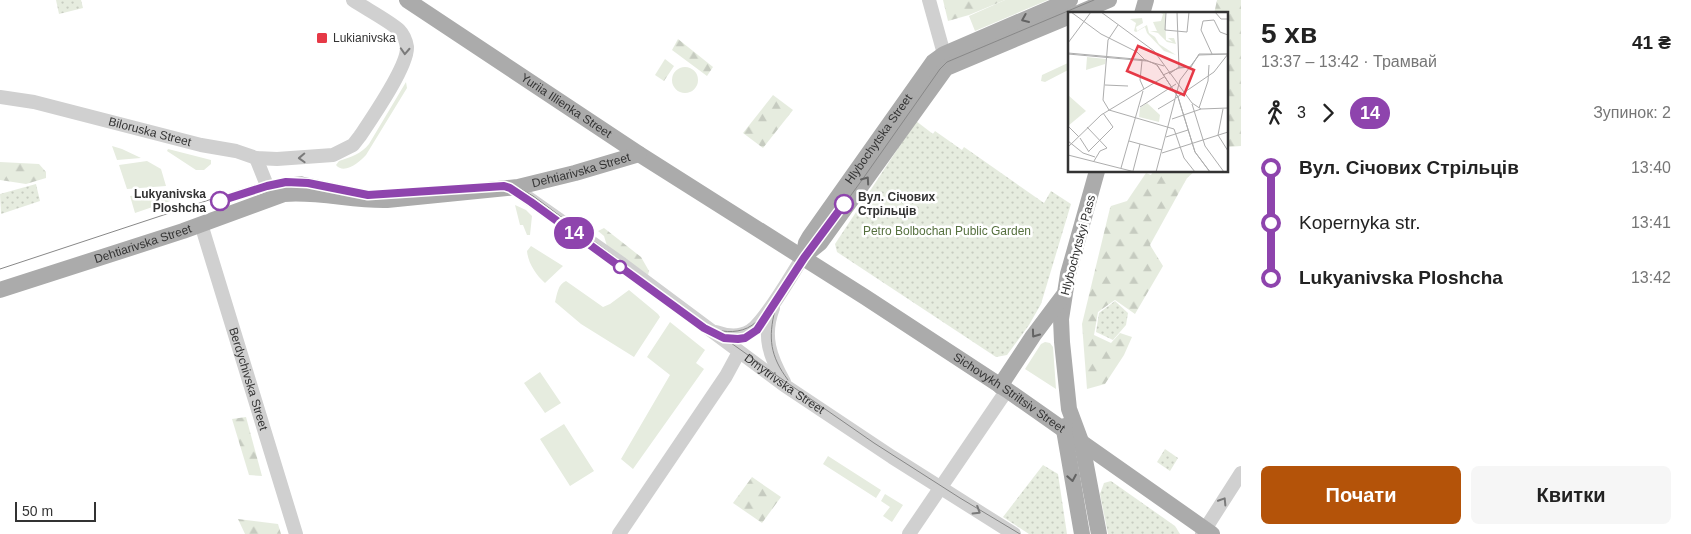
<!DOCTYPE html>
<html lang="uk">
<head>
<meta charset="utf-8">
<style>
	:root { --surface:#fff; --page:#f6f6f6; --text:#222; --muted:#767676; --accent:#b45309 }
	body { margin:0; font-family:Arial,sans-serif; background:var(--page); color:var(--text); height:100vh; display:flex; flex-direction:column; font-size:19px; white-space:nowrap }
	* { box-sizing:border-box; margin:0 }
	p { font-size:16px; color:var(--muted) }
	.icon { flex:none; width:28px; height:28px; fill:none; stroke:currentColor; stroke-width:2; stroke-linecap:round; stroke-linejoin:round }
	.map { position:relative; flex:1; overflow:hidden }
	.sheet { display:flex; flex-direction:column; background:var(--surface); width:450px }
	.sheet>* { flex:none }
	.badge { padding:0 10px; border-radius:16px; font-size:18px; line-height:32px }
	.scale { position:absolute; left:15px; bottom:12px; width:81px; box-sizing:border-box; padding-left:5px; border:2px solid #333; border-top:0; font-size:14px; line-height:18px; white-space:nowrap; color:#333; -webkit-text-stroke:4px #fff; paint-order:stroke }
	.map>.badge { position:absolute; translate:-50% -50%; box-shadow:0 0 0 2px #fff }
	.legs { display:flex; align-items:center; gap:8px; height:55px; padding:0 20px; font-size:16px }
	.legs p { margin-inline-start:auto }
	.summary { display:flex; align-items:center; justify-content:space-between; height:85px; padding:0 20px }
	h1 { font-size:28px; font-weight:800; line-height:38px }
	.action { display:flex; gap:10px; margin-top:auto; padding:10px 20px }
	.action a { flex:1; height:58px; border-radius:8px; background:var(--accent); color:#fff; font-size:20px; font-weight:800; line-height:58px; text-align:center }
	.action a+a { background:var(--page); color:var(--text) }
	ul { padding:0 20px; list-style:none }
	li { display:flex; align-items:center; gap:18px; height:55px; font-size:19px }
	li i { display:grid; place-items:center; width:8px; height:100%; margin:0 6px; background:currentColor }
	li i::after { content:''; width:12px; height:12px; margin:-6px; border:4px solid; border-radius:50%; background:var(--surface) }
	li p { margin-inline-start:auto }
	li:first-child i { background:linear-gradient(#0000 50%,currentColor 0) }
	li:last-child i { background:linear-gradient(currentColor 50%,#0000 0) }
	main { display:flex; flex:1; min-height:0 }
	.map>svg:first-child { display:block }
	.grass { fill:#e6ecdf }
	.forest { fill:url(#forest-firs) }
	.park { fill:url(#park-dots) }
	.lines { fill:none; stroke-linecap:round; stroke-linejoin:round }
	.minor { stroke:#d0d0d0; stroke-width:14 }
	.major { stroke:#ababab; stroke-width:16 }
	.tram { stroke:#888; stroke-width:1 }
	.oneway { stroke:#636363 }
	.oneway2 { stroke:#7a7a7a }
	.line-1-casing { stroke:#fff; stroke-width:11 }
	.line-1 { stroke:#8e44ad; stroke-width:8 }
	.poi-dot { fill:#e63946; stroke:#fff; stroke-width:2 }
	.stop-1-dot { fill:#fff; stroke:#8e44ad; stroke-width:2.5 }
	.labels { text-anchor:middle; stroke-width:5; stroke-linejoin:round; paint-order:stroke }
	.poi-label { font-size:12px; fill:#333; stroke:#fff; text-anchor:start }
	.street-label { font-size:12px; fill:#333; stroke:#fff }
	.stop-label { font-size:12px; font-weight:bold; fill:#333; stroke:#fff; text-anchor:end }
	.park-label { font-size:12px; fill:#56703f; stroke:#fff }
	.inset-road { fill:none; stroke:#adadad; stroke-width:1 }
	.view { fill:#e63946; fill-opacity:0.15; stroke:#e63946; stroke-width:2.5 }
	.inset-edge { fill:none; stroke:#333; stroke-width:2.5 }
</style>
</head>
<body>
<main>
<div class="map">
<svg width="1241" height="534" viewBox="0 0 1241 534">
	<defs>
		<pattern id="forest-firs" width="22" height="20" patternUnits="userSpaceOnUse" patternTransform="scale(1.25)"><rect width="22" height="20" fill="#e6ecdf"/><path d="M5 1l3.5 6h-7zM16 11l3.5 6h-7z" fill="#c6cbc0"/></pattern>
		<pattern id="park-dots" width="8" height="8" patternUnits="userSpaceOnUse" patternTransform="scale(1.25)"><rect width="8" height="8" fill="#e6ecdf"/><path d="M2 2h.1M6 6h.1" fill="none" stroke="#c6cbc0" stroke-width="1.8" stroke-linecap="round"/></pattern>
	</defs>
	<rect width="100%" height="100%" fill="#fff"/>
	<path class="grass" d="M1005,0h43l-73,31 -6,-15z
		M1070,62v7l-25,13 -4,-1 1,-6z
		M672 80a13 13 0 1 1 26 0a13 13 0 1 1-26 0Z
		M406,82l1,6 -41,67c-6,7 -22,20 -30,10l3,-4c12,-4 22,-7 30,-17z
		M112,146l10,3 19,9 -24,2z
		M168,149l43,11v4l-7,6h-8l-29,-19z
		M147,161l14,8 5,17 -39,3 -8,-24z
		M167,192l3,9 -35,12 -5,-17z
		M515,205l11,5 6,6 -2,19h-3l-4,-10h-3z
		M531,246l32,20 -18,17c-9,-8 -17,-20 -18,-32z
		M566,281l37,26 7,-3 19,-14 29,24 2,3 -26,40 -53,-33 -26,-22c2,-8 3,-18 11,-21z
		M670,322l35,28 -9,13 8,6 -71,100 -12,-10 49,-84 -23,-18z
		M1045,342l5,1 3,4 3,42 -31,-20 16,-25z
		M540,372l21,31 -16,10 -21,-30z
		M564,424l30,47 -24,15 -30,-47z
		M828,456l53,34 -5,8 -53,-34z
		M885,494l18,11 -11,17 -9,-6 7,-9 -9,-6z"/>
	<path class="forest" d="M943,0h62l-36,15 -21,6z
		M1217,0h24v146l-14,1v-133h-13z
		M678,39l35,28 -6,9 -35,-26z
		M665,59l9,7 -10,15 -9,-6z
		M773,95l20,15 -30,38 -20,-15z
		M0,162l39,2 7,8v6l-20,6 -26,-4z
		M1153,171h42l-8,7 -37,67 13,21 -28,48 -20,-14 -17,12 -4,23 17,8 9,-10 12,4 -8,18 -19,29 -18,5 -5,-65 28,-116 1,-2 16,-5 19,-28 5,2z
		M604,228l37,29 8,14 -1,4 -41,-29 -3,-10 -6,-5z
		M246,417l16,59 -13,-1 -17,-56z
		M752,477l29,20 -19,26 -29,-20z
		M238,519l40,5 3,10h-36z"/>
	<path class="park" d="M56,0h25l2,8 -24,6z
		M916,121l17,13 2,-3 27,19 2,-3 80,56 7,-12 20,13 -30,100 -12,21 -22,30 -11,2 -159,-105 -2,-8z
		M36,184l4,17 -39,13 -1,-20z
		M1115,301l13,12 -2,12 -13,15 -17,-8 3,-19z
		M1165,449l13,9 -8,13 -13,-9z
		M1043,465l15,9 9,60h-38l-26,-17z
		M1111,481l64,45 5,8h-72l-8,-40 4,-11z"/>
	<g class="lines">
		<g class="minor">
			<path d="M929,0l15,54 4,10"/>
			<path id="s1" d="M0,97l34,5 167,43 35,6 20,7 21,1 56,-4 20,-10 7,-9c12,-18 48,-70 47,-89 -1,-6 -4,-13 -8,-17 -8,-8 -36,-23 -46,-30"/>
			<path d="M256,158l16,40"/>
			<path id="s2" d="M514,188l108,76 162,121 108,72 122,77"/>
			<path id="s3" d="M201,224l95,310"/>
			<path d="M773,308c-11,28 -3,49 11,74"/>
			<path d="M716,332c11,4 24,5 34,-1 15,-9 42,-57 53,-74"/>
			<path d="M619,534l107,-158 13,-24"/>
			<path d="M909,534l98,-144"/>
			<path d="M1202,534l39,-61"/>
		</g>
		<g class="major">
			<path id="s4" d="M407,0l232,154 226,143 142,93 205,144"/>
			<path d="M1076,14l33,-14"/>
			<path d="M1142,14l4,-14"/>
			<path d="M1097,171l-29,103 -7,45 1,23 7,67 13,35 17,90"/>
			<path id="s5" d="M803,257l3,-14 4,-7 123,-174 11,-8 126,-54"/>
			<path d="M803,257l17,-14 126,-175 124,-52"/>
			<path id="s6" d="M0,290l183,-59 101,-37c35,-3 69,7 103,6l131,-13 57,-14 64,-19"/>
			<path d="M1000,386l33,-50 30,-40"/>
			<path d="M1065,426l-1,4 18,104"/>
		</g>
		<path class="tram" d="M0,269l224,-74 41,-13 20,-4 17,-1 73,15 130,-10 7,2 21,12 191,142 52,37 98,68 86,55 60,36
			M775,310c-7,28 -5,46 13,70
			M722,331c15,2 28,-1 38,-13
			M724,338h21l12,-8 48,-72 57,-78 78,-111 7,-7 147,-62"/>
	</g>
	<defs><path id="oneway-chevron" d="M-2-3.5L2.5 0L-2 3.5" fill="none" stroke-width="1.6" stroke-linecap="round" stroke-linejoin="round" transform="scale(1.25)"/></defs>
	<g class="oneway">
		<use href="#oneway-chevron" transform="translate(1025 19) rotate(157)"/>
		<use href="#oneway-chevron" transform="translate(866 180) rotate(-55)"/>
		<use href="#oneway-chevron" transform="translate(1035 334) rotate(126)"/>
		<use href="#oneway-chevron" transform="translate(1072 478) rotate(80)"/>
	</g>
	<g class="oneway2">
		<use href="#oneway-chevron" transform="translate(405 51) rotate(93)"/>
		<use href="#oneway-chevron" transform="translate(302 158) rotate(178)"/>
		<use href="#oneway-chevron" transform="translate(1223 501) rotate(-58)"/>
		<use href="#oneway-chevron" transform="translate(977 511) rotate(32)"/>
	</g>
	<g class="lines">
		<defs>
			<path id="line-1" d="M220,201l47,-15 19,-4 22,1 60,12 136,-9 6,2 21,14 173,126 20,10 14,1 7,-1 12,-8 47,-72 40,-54"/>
		</defs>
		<use href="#line-1" class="line-1-casing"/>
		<use href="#line-1" class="line-1"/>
	</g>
	<rect class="poi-dot" x="316" y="32" width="12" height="12" rx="2.5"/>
	<g class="stop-1-dot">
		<circle cx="220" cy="201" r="9"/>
		<circle cx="844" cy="204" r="9"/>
		<circle cx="620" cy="267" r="6"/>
	</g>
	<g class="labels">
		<g class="poi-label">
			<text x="333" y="42">Lukianivska</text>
		</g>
		<g class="street-label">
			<text dy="4" stroke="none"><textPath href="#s4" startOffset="191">Yuriia Illienka Street</textPath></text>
			<text dy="4" stroke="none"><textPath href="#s1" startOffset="154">Biloruska Street</textPath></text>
			<text dy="4" stroke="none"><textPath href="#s5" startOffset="141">Hlybochytska Street</textPath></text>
			<text dy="4" stroke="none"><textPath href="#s6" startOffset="600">Dehtiarivska Street</textPath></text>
			<text dy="4" stroke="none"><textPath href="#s6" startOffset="150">Dehtiarivska Street</textPath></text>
			<text transform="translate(1078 245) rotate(-75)" y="4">Hlybochytskyi Pass</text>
			<text dy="4" stroke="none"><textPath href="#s3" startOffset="162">Berdychivska Street</textPath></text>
			<text dy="4" stroke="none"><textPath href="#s2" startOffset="334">Dmytrivska Street</textPath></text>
			<text dy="4" stroke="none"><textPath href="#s4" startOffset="719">Sichovykh Striltsiv Street</textPath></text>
		</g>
		<g class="stop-label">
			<text x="206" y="198">Lukyanivska<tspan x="206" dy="14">Ploshcha</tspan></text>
			<text x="858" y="201" text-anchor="start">Вул. Січових<tspan x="858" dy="14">Стрільців</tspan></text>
		</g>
		<g class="park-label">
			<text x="947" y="235">Petro Bolbochan Public Garden</text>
		</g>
	</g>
	<g transform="translate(1068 12)">
		<rect width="160" height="160" fill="#fff"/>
		<path d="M19,45l19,2 -1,5 -19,6zM79,91l13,12 -1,7 -20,-5 1,-9z" fill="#e6ecdf"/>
		<path d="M91,0h6l1,28 7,2 -5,-4h6l2,6 -9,-2 -9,-9 -8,-2h7l-4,-9 8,-1 2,-7zM74,6l1,5 -7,4 1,4 10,-6 2,8 6,4 4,7 17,11 -12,-4 -17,-18 -2,-6 -9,5 -2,-1 2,-8 -6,-4z" fill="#e6ecdf"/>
		<path d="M0,83l18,16 -18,15z" fill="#e6ecdf"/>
		<path class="inset-road" d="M3,0l30,22 36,18 9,9M33,0l53,39 38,52 9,6 27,-1M98,0l-1,18 22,2 2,-20M109,0l2,56M147,0l6,7h7M0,31l23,-31M0,41l78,7 11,5 21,32 17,55 15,20M0,42l79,7 17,5M144,42l-11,-24 2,-9 11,-1 6,12 8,3M74,49l-2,19 4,9M89,53l21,32 17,55 15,20M101,62l10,-7h12M95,63l16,-7 12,-1 8,-13h29M37,73l23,1M108,86l38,-26 14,-18M124,92l13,42 19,26M72,95l36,-23M131,96l9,-27 1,-16M90,97l17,-10M155,97l-5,26 10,16M41,98l65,19 10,29 11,14M41,98l-6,-10 5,-60 10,-15M104,107l29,-10M0,114l11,11M19,115l20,21 -7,3 -6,10M98,125l22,-7M12,126l9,14M0,129l15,12 12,4M61,129l33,9M0,135l33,-32 63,-38M21,139l24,-24 -10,-14M94,141l66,-21M0,143l67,17M53,156l22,-77M65,159l7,-27M88,160l24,-92 19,-25 29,-1"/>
		<path class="view" d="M70,34l56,24 -10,25 -57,-24z"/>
		<rect width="160" height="160" class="inset-edge"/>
	</g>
</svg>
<div class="scale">50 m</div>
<b class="badge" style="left:574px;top:233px;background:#8e44ad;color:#fff">14</b>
</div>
<section class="sheet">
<div class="summary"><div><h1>5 хв</h1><p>13:37 – 13:42 · Трамвай</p></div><b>41 ₴</b></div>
<div class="legs"><svg class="icon" aria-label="walk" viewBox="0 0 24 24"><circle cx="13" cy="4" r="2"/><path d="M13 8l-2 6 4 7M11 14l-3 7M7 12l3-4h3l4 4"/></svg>3<svg class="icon" aria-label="forward" viewBox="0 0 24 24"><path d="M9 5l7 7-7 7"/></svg><b class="badge" style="background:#8e44ad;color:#fff">14</b><p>Зупинок: 2</p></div>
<ul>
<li><i style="color:#8e44ad"></i><b>Вул. Січових Стрільців</b><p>13:40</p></li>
<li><i style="color:#8e44ad"></i><span>Kopernyka str.</span><p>13:41</p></li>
<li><i style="color:#8e44ad"></i><b>Lukyanivska Ploshcha</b><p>13:42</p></li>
</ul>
<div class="action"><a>Почати</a><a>Квитки</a></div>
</section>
</main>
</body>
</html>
